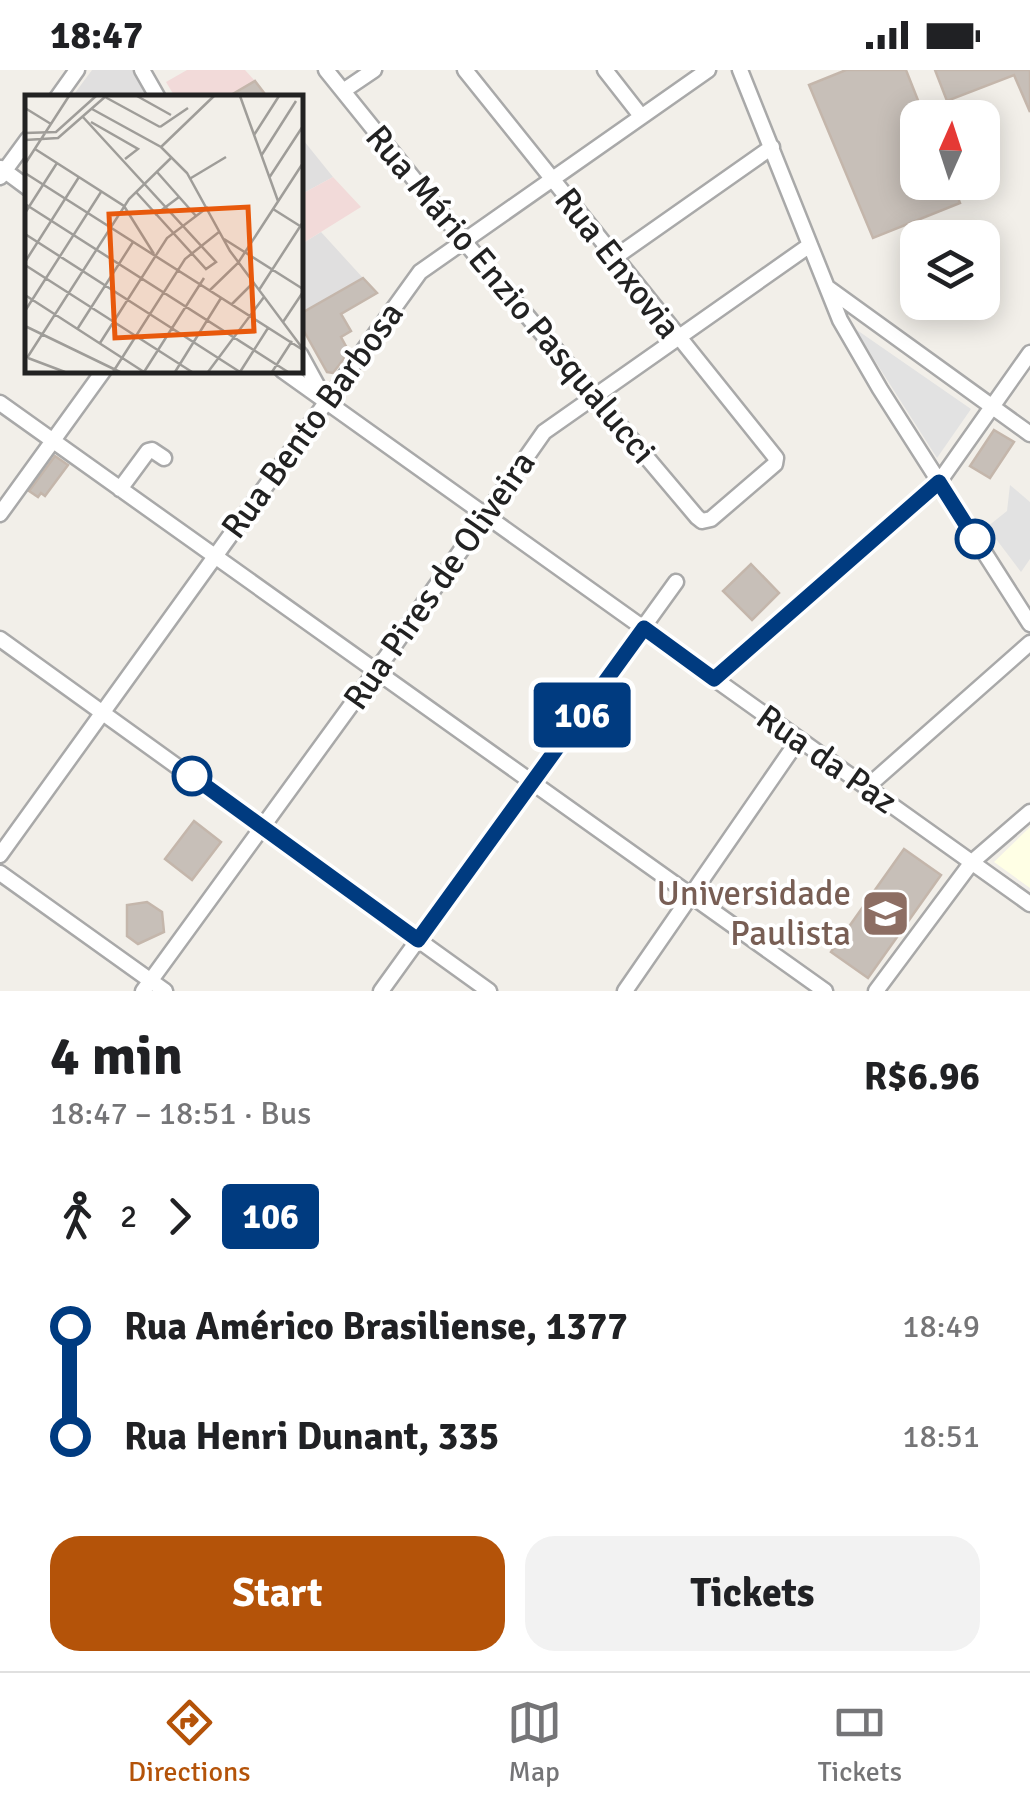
<!DOCTYPE html>
<html lang="en">
<head>
<meta charset="utf-8">
<style>
	:root { --surface:#fff; --page:#f2f2f2; --text:#202124; --muted:#757577; --line:#e0e0e0; --accent:#b45309 }
	body { margin:0; font-family:Signika,sans-serif; background:var(--page); color:var(--text); height:100vh; display:flex; flex-direction:column; font-size:38px; white-space:nowrap }
	* { box-sizing:border-box; margin:0 }
	p { font-size:32px; color:var(--muted) }
	.icon { flex:none; width:55px; height:55px; fill:none; stroke:currentColor; stroke-width:2; stroke-linecap:round; stroke-linejoin:round }
	.map { position:relative; height:921px; overflow:hidden }
	.sheet { display:flex; flex-direction:column; background:var(--surface); flex:1 }
	.sheet>* { flex:none }
	.badge { padding:0 20px; border-radius:8px; font-size:35px; line-height:65px }
	.needle { width:65px; rotate:3deg }
	.controls { position:absolute; left:900px; top:30px; display:grid; gap:20px }
	.controls a { display:grid; place-items:center; width:100px; height:100px; border-radius:20px; background:var(--surface); box-shadow:0 5px 25px #0003; font-size:50px }
	.map>.badge { position:absolute; translate:-50% -50%; box-shadow:0 0 0 5px #fff }
	.legs { display:flex; align-items:center; gap:15px; height:110px; padding:0 50px; font-size:32px }
	.legs p { margin-inline-start:auto }
	.head { display:flex; align-items:center; justify-content:space-between; height:170px; padding:0 50px }
	h1 { font-size:55px; font-weight:700; line-height:75px }
	.action { display:flex; gap:20px; margin-top:auto; padding:20px 50px }
	.action a { flex:1; height:115px; border-radius:30px; background:var(--accent); color:#fff; font-size:40px; font-weight:700; line-height:115px; text-align:center }
	.action a+a { background:var(--page); color:var(--text) }
	ul { padding:0 50px; list-style:none }
	li { display:flex; align-items:center; gap:35px; height:110px; font-size:38px }
	li i { display:grid; place-items:center; width:15px; height:100%; margin:0 12px; background:currentColor }
	li i::after { content:''; width:25px; height:25px; margin:-12px; border:8px solid; border-radius:50%; background:var(--surface) }
	li p { margin-inline-start:auto }
	li:first-child i { background:linear-gradient(#0000 50%,currentColor 0) }
	li:last-child i { background:linear-gradient(currentColor 50%,#0000 0) }
	.status { display:flex; justify-content:space-between; align-items:center; height:70px; padding:0 50px; background:var(--surface); direction:ltr }
	.status svg { height:28px; fill:currentColor }
	.dock { display:flex; justify-content:space-around; align-items:center; height:140px; border-top:2px solid var(--line); background:var(--surface); font-size:28px; color:var(--muted) }
	.dock a { display:grid; justify-items:center; gap:5px }
	.dock .selected { color:var(--accent) }
	.map>svg:first-child { display:block }
	.residential { fill:#e0dfdf }
	.commercial { fill:#f2dad9 }
	.education { fill:#ffffe5 }
	.parking { fill:#e2e2e2 }
	.building { fill:#c7bfb8; stroke:#c4b6ab; stroke-width:2.5 }
	.lines { fill:none; stroke-linecap:round; stroke-linejoin:round }
	.minor-casing { stroke:#a9a9a9; stroke-width:19 }
	.minor { stroke:#fff; stroke-width:14 }
	.line-1-casing { stroke:#fff; stroke-width:22 }
	.line-1 { stroke:#003b80; stroke-width:15 }
	.stop-1-dot { fill:#fff; stroke:#003b80; stroke-width:5 }
	.labels { text-anchor:middle; stroke-width:8; stroke-linejoin:round; paint-order:stroke }
	.street-label { font-size:35px; fill:#222; stroke:#fff }
	.education-label { font-size:35px; fill:#785e54; stroke:#fff; text-anchor:end }
	.inset-road { fill:none; stroke:#9f9d99; stroke-width:2.5 }
	.view { fill:#e8590c; fill-opacity:0.15; stroke:#e8590c; stroke-width:5 }
	.inset-edge { fill:none; stroke:#222; stroke-width:5 }
</style>
</head>
<body>
<div class="status"><b>18:47</b><svg viewBox="0 0 49 12"><path d="M0 12V9h3v3zM5 12V6h3v6zM10 12V3h3v9zM15 12V0h3v12zM26 1h20v11H26zM47 4h2v5h-2z"/></svg></div>
<div class="map">
<svg width="1030" height="921" viewBox="0 0 1030 921">
	<rect width="100%" height="100%" fill="#f2efe9"/>
	<path class="residential" d="M92,0h40l15,27h-75z
		M300,66l33,41 -33,18z
		M321,162l42,46 -63,36v-69z"/>
	<path class="commercial" d="M187,0h58l10,11 -29,16h-51l-9,-15z
		M333,107l28,30 -61,38v-50z"/>
	<path class="education" d="M1030,757v61l-36,-26z"/>
	<path class="parking" d="M854,258l117,81 -34,49z
		M1010,415l20,17v57l-9,13 -34,-45 20,-16z"/>
	<path class="building" d="M846,0h60l19,48h-7v64h34l8,21 -87,35 -64,-153z
		M935,0h95v42l-16,-37 -67,26z
		M255,11l13,17h-42z
		M363,208l14,15 -36,21 10,17 -10,6 8,15 -16,21 -6,-1 -27,-48v-10z
		M994,360l20,12 -24,36 -20,-12z
		M55,386l13,9 -23,31 -4,-3 -3,4 -9,-6z
		M751,494l28,29 -27,27 -29,-29z
		M194,751l27,21 -29,38 -27,-21z
		M904,779l37,26 -73,103 -37,-26z
		M147,832l15,10 2,20 -26,12 -11,-8v-31z"/>
	<g class="lines">
		<defs>
			<path id="minor" d="M142,0l16,28
				M326,0l137,170 234,277 5,4 9,-2 64,-55 1,-6 -311,-388
				M605,0l36,46
				M740,0l100,250 40,69 150,235
				M343,21l31,-21
				M57,28l20,-28
				M1,98l27,20
				M0,107l28,-38
				M614,188l158,-111
				M828,218l202,146
				M300,284l23,42
				M282,300l748,534
				M0,333l825,588
				M120,419l28,-38 4,-1 12,8
				M0,444l104,-144
				M0,569l489,352
				M714,609l225,-197 91,-129
				M867,717l163,-144
				M0,785l420,-583 288,-202
				M0,803l165,118
				M143,921l246,-338 155,-221 266,-187
				M381,921l295,-409
				M625,921l174,-252
				M876,921l96,-129 58,-50"/>
		</defs>
		<use href="#minor" class="minor-casing"/>
		<use href="#minor" class="minor"/>
	</g>
	<g class="lines">
		<defs>
			<path id="line-1" d="M192,706l226,164 226,-312 70,51 225,-197 36,57"/>
		</defs>
		<use href="#line-1" class="line-1-casing"/>
		<use href="#line-1" class="line-1"/>
	</g>
	<defs>
		<symbol id="university-square" viewBox="-11 -11 22 22"><rect x="-9" y="-9" width="18" height="18" rx="4" fill="#8d6e63" stroke="#fff"/><path d="M0-5L7-2L0 1L-7-2ZM-4 1L0 2.5L4 1V4Q0 6-4 4Z" fill="#fff"/></symbol>
	</defs>
	<g fill-rule="evenodd">
		<use href="#university-square" x="858" y="816" width="55" height="55"/>
	</g>
	<g class="stop-1-dot">
		<circle cx="975" cy="469" r="18"/>
		<circle cx="192" cy="706" r="18"/>
	</g>
	<g class="labels">
		<g class="street-label">
			<text transform="translate(618 193) rotate(52)" y="12">Rua Enxovia</text>
			<text transform="translate(511 224) rotate(50)" y="12">Rua Mário Enzio Pasqualucci</text>
			<text transform="translate(312 350) rotate(-54)" y="12">Rua Bento Barbosa</text>
			<text transform="translate(439 510) rotate(-55)" y="12">Rua Pires de Oliveira</text>
			<text transform="translate(827 689) rotate(35)" y="12">Rua da Paz</text>
		</g>
		<g class="education-label">
			<text x="851" y="835">Universidade<tspan x="851" dy="40">Paulista</tspan></text>
		</g>
	</g>
	<g transform="translate(25 25)">
		<rect width="278" height="278" fill="#f2efe9"/>
		<path class="inset-road" d="M112,1l34,19M215,1l38,105M80,2l55,30M0,13l26,16M67,14l69,38 26,26 43,78 73,98M57,21l134,146 -10,7 -70,-77M66,27l47,27 -13,10M135,32l28,-19M0,38l31,-1 40,-36M229,40l25,-39M0,45l33,-2 48,-42M136,52l53,-51M10,54l89,57 30,48M236,61l35,-55M0,69l44,-68M132,77l39,44M0,78l278,177M166,83l35,-21M244,83l34,-52M0,109l263,168M248,114l27,17M0,118l32,-50M130,120l24,-18M0,139l215,138M199,144l79,50M0,167l54,-85M0,170l167,107M234,195l44,-68M184,196l29,-28 65,-100M0,200l119,77M206,210l22,-22M0,216l76,-119M258,227l20,-30M0,231l95,46M53,233l55,-86M75,248l67,-105 41,-31M2,263l102,-159 43,-42M3,263l37,14M88,277l72,-113 34,-27M119,277l60,-94M150,277l46,-74M183,277l56,-75M215,277l28,-44M247,277l20,-31"/>
		<path class="view" d="M223,112l6,124 -139,7 -6,-124z"/>
		<rect width="278" height="278" class="inset-edge"/>
	</g>
</svg>
<div class="controls">
<a><svg class="needle" viewBox="-14 -14 28 28"><path d="M0-13l5 13h-10z" fill="#e53935"/><path d="M0 13l5-13h-10z" fill="#757577"/></svg></a>
<a><svg class="icon" aria-label="layers" viewBox="0 0 24 24"><path d="M12 4l9 5-9 5-9-5zM3 14l9 5 9-5"/></svg></a>
</div>
<b class="badge" style="left:582px;top:645px;background:#003b80;color:#fff">106</b>
</div>
<section class="sheet">
<div class="head"><div><h1>4 min</h1><p>18:47 – 18:51 · Bus</p></div><b>R$6.96</b></div>
<div class="legs"><svg class="icon" aria-label="walk" viewBox="0 0 24 24"><circle cx="13" cy="4" r="2"/><path d="M13 8l-2 6 4 7M11 14l-3 7M7 12l3-4h3l4 4"/></svg>2<svg class="icon" aria-label="forward" viewBox="0 0 24 24"><path d="M9 5l7 7-7 7"/></svg><b class="badge" style="background:#003b80;color:#fff">106</b></div>
<ul>
<li><i style="color:#003b80"></i><b>Rua Américo Brasiliense, 1377</b><p>18:49</p></li>
<li><i style="color:#003b80"></i><b>Rua Henri Dunant, 335</b><p>18:51</p></li>
</ul>
<div class="action"><a>Start</a><a>Tickets</a></div>
</section>
<nav class="dock">
<a class="selected"><svg class="icon" aria-label="directions" viewBox="0 0 24 24"><path d="M12 3l9 9-9 9-9-9zM9 14v-3h6M13 9l2 2-2 2"/></svg>Directions</a>
<a><svg class="icon" aria-label="map" viewBox="0 0 24 24"><path d="M3 6l6-2 6 2 6-2v14l-6 2-6-2-6 2zM9 4v14M15 6v14"/></svg>Map</a>
<a><svg class="icon" aria-label="tickets" viewBox="0 0 24 24"><path d="M3 7h18v10H3zM15 7v10"/></svg>Tickets</a>
</nav>
</body>
</html>
